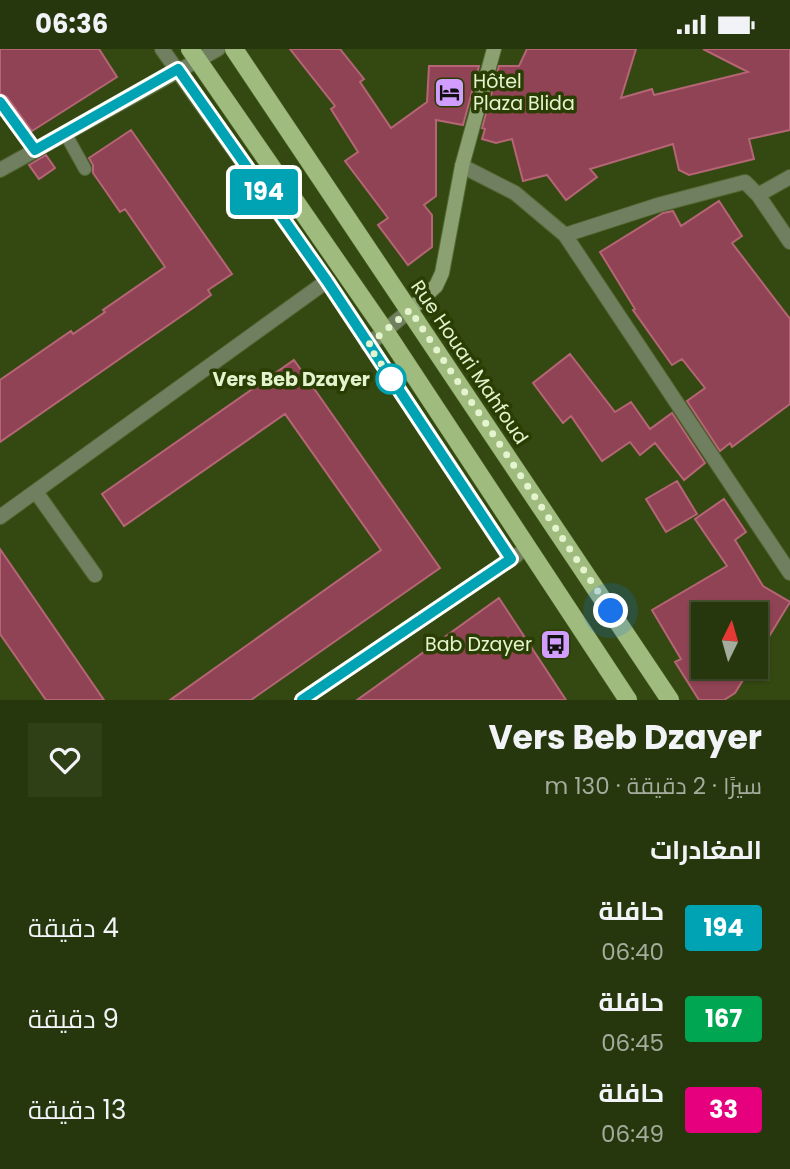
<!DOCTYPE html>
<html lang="ar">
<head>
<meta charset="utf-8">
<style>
	:root { --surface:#27370d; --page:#2f3f16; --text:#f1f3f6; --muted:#a4ac9d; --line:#43512e }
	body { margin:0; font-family:Poppins,Cairo,sans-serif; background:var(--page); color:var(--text); direction:rtl; height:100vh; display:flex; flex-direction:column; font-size:26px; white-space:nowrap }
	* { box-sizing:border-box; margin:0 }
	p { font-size:23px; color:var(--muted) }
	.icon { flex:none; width:38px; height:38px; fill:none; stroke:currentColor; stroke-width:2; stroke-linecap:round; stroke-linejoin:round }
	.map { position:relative; height:651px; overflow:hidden; direction:ltr }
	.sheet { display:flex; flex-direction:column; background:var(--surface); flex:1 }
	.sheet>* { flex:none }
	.badge { padding:0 14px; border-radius:5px; font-size:24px; line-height:46px }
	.needle { width:46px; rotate:5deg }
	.fabs { position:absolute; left:691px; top:553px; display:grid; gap:14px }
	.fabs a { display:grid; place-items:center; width:77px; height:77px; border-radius:0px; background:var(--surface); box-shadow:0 2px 5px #0004,0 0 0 2px var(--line); font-size:35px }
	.you { position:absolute; width:35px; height:35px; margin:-18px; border:5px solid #fff; border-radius:50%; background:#1a73e8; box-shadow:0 0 0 10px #1a73e833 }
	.map>.badge { position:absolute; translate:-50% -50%; box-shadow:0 0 0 4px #fff }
	h2 { padding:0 28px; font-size:26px; line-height:63px }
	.round { display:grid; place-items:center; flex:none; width:74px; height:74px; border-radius:0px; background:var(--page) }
	.head { display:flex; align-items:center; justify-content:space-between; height:119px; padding:0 28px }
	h1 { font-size:33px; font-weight:700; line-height:52px }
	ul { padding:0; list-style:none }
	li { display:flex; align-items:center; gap:21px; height:91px; padding:0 28px }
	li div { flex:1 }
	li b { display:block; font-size:26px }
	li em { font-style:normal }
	li .badge { min-width:77px; font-weight:700; text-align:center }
	.status { display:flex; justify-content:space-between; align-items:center; height:49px; padding:0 35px; background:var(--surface); direction:ltr }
	.status svg { height:19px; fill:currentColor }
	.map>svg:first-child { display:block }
	.building { fill:#8f4354; stroke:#b56575; stroke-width:2 }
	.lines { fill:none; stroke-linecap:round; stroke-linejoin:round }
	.service-casing { stroke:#546833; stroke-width:14 }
	.minor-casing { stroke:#546833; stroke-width:16 }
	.secondary-casing { stroke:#546833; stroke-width:16 }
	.primary-casing { stroke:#546833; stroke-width:19 }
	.service { stroke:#717f61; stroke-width:12 }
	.minor { stroke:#717f61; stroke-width:14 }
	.secondary { stroke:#8ca172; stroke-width:14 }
	.primary { stroke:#a0bb7e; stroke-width:18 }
	.line-casing { stroke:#fff; stroke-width:16 }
	.line { stroke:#00a3b4; stroke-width:10 }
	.walk { stroke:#e3f4cf; stroke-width:7; stroke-dasharray:0 12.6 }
	.stop-dot { fill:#fff; stroke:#00a3b4; stroke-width:3.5 }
	.labels { text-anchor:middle; stroke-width:7; stroke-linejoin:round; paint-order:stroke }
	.poi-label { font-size:19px; fill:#e3f4cf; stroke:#2a3e03; text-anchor:start }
	.street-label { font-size:19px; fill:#e3f4cf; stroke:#2a3e03 }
	.stop-label { font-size:19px; font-weight:bold; fill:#e3f4cf; stroke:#2a3e03; text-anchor:end }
</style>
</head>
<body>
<div class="status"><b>06:36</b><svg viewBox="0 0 49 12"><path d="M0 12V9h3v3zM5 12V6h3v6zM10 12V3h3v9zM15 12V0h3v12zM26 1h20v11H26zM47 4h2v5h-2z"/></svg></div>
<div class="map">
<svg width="790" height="651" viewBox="0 0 790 651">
	<rect width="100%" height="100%" fill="#344911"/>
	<path class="building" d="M0,0h99l18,28 -85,54 -25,-34 -7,-4z
		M290,0h50l24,30 -4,3 31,46 36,-26 2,-36h50l-16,59 -27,-5v76l-12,9 8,10v32l-24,18 -30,-40 10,-7 -43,-57 13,-9 -27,-43 4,-3z
		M527,0h109l-15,49 31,-9 2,6 94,-23 -45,-23h87v81l-41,9 5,20 -65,16 -10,-5 -6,-26 -83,25 7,8 -31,23 -19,-25 -24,6 -11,-42 -16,4 -14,-4 3,-10 -3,-1 17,-62h20z
		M131,81l101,144 -24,16 3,5 -18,13 -193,134v-62l71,-49 2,3 32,-22 -2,-2 62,-43 -40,-58 -5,3 -13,-19 -14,-20v-8l-4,-7z
		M46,106l9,13 -16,11 -10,-14z
		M719,152l23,35 -10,7 58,76v85l-58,43 -2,-4 -10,8 -33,-50 18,-13 -23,-29 -10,6 -39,-55 2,-1 -35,-57 63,-39 10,-2 8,15z
		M570,305l45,58 16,-10 19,27 22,-16 33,50 -21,17 -29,-37 -15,12 -10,-13 -28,19 -31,-45 -8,7 -30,-40z
		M294,311l146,208 -189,132h-81l211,-150 -96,-136 -161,112 -22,-32z
		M677,432l20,33 -31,18 -20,-33z
		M724,450l22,33 -11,8 28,46 27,16 -34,56v-44h-52v53h47l-16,26 -11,7h-25l-24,-38 6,-3 -29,-49 75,-44 -32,-47z
		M0,500l104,151h-58l-46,-66z
		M499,549l67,102h-209z"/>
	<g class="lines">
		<defs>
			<path id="service" d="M0,53l35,48
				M65,84l20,36"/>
			<path id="minor" d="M162,0l165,232 184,278
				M462,117l53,27 50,42 225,338
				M0,121l218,-121
				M758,146l32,-18
				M565,186l93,-30 87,-23 13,13 32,47
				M368,296l42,-35
				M36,443l59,83
				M0,468l327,-236
				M302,651l215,-145"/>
			<path id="secondary" d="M410,261l26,-24 6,-13 20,-107 32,-117"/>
			<path id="primary" d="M190,0l195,282 243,369
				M234,0l436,651"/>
		</defs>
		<use href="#service" class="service-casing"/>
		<use href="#minor" class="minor-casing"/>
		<use href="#secondary" class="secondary-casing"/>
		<use href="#primary" class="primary-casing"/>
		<use href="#service" class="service"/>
		<use href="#minor" class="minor"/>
		<use href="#secondary" class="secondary"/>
		<use href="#primary" class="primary"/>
	</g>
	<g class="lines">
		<defs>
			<path id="line" d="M0,53l35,48 143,-81 149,212 184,278 -209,141"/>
		</defs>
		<use href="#line" class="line-casing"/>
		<use href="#line" class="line"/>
		<path class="walk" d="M391,330l6,8 -29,-42 42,-35 201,301"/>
	</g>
	<defs>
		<symbol id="hotel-square" viewBox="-11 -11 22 22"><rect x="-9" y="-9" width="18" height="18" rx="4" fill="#d19dfe" stroke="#2a3e03"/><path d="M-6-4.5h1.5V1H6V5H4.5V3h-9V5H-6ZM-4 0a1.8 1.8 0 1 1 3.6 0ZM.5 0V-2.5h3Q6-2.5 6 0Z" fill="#111"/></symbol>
		<symbol id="bus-square" viewBox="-11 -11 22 22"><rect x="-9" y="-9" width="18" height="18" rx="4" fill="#d19dfe" stroke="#2a3e03"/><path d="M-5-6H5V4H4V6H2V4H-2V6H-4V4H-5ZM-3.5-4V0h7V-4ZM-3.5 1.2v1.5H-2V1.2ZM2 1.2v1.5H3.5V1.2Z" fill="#111"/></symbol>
	</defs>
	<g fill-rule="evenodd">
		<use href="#hotel-square" x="432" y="26" width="35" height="35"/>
		<use href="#bus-square" x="538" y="578" width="35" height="35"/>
	</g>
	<circle class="stop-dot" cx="391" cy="330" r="14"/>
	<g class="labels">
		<g class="poi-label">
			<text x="473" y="39">Hôtel<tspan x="473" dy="22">Plaza Blida</tspan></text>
			<text x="532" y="602" text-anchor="end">Bab Dzayer</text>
		</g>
		<g class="street-label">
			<text transform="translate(470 313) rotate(56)" y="7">Rue Houari Mahfoud</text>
		</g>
		<g class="stop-label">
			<text x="370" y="337">Vers Beb Dzayer</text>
		</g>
	</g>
</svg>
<div class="fabs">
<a><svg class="needle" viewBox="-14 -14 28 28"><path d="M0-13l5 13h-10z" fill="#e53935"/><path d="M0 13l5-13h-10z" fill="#a4ac9d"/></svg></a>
</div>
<div class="you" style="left:611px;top:562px"></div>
<b class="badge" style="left:264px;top:143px;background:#00a3b4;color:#fff">194</b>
</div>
<section class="sheet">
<div class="head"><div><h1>Vers Beb Dzayer</h1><p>سيرًا · 2 دقيقة · 130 m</p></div><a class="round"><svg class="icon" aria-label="heart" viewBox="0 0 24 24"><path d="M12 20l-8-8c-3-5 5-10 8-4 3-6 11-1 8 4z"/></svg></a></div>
<h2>المغادرات</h2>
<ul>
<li><span class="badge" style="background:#00a3b4;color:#fff">194</span><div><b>حافلة</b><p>06:40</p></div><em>4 دقيقة</em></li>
<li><span class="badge" style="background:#00a651;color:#fff">167</span><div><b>حافلة</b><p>06:45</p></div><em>9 دقيقة</em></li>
<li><span class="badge" style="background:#e6007e;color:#fff">33</span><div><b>حافلة</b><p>06:49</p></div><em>13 دقيقة</em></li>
</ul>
</section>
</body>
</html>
